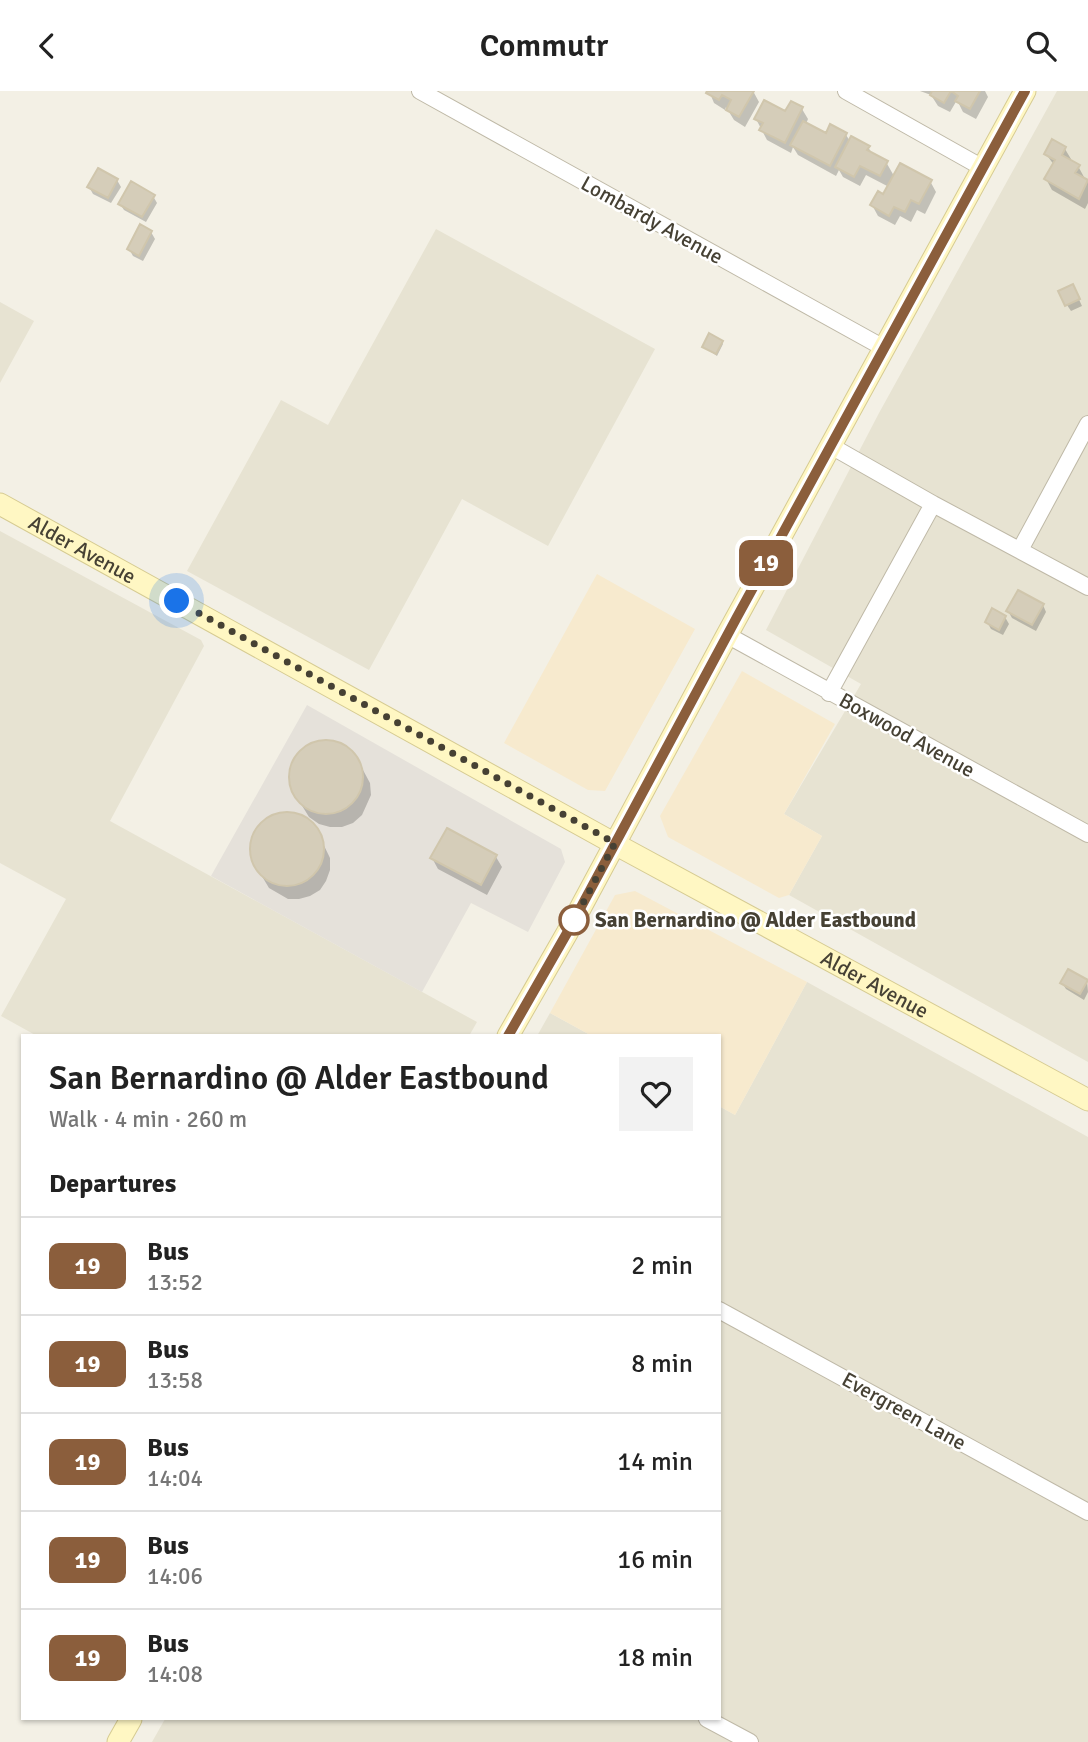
<!DOCTYPE html>
<html lang="en">
<head>
<meta charset="utf-8">
<style>
	:root { --surface:#fff; --page:#f2f2f2; --text:#222; --muted:#767676; --line:#e0e0e0 }
	body { margin:0; font-family:Signika,sans-serif; background:var(--page); color:var(--text); height:100vh; display:flex; flex-direction:column; font-size:26px; white-space:nowrap }
	* { box-sizing:border-box; margin:0 }
	p { font-size:23px; color:var(--muted) }
	.icon { flex:none; width:38px; height:38px; fill:none; stroke:currentColor; stroke-width:2; stroke-linecap:round; stroke-linejoin:round }
	.map { position:relative; flex:1; overflow:hidden }
	.drawer { position:absolute; left:21px; top:943px; width:700px; height:686px; display:flex; flex-direction:column; background:var(--surface); border-radius:0px; box-shadow:0 2px 5px #0004 }
	.drawer>* { flex:none }
	.badge { padding:0 14px; border-radius:10px; font-size:24px; line-height:46px }
	.you { position:absolute; width:35px; height:35px; margin:-18px; border:5px solid #fff; border-radius:50%; background:#1a73e8; box-shadow:0 0 0 10px #1a73e833 }
	.map>.badge { position:absolute; translate:-50% -50%; box-shadow:0 0 0 4px #fff }
	h2 { padding:0 28px; font-size:26px; line-height:63px }
	.round { display:grid; place-items:center; flex:none; width:74px; height:74px; border-radius:0px; background:var(--page) }
	.summary { display:flex; align-items:center; justify-content:space-between; height:119px; padding:0 28px }
	h1 { font-size:33px; font-weight:600; line-height:52px }
	ul { padding:0; list-style:none }
	li { display:flex; align-items:center; gap:21px; height:98px; padding:0 28px; border-top:2px solid var(--line) }
	li div { flex:1 }
	li b { display:block; font-size:26px }
	li em { font-style:normal }
	li .badge { min-width:77px; font-weight:700; text-align:center }
	header { display:flex; justify-content:space-between; align-items:center; height:91px; padding:0 28px; background:var(--surface); font-size:32px; font-weight:600 }
	.map>svg:first-child { display:block }
	.residential { fill:#e7e3d2 }
	.commercial { fill:#f7eace }
	.industrial { fill:#e5e1da }
	.shadow { fill:#0003 }
	.building { fill:#d5cdb9; stroke:#d0c6ac; stroke-width:2 }
	.lines { fill:none; stroke-linecap:round; stroke-linejoin:round }
	.street-casing { stroke:#bfb9a7; stroke-width:18 }
	.secondary-casing { stroke:#d6cb92; stroke-width:23 }
	.street { stroke:#fff; stroke-width:16 }
	.secondary { stroke:#fff7c3; stroke-width:21 }
	.line-casing { stroke:#fff; stroke-width:16 }
	.line { stroke:#8b5e3c; stroke-width:10 }
	.walk { stroke:#464134; stroke-width:7; stroke-dasharray:0 12.6 }
	.stop-dot { fill:#fff; stroke:#8b5e3c; stroke-width:3.5 }
	.labels { text-anchor:middle; stroke-width:5; stroke-linejoin:round; paint-order:stroke }
	.street-label { font-size:21px; fill:#464134; stroke:#fff }
	.stop-label { font-size:21px; font-weight:bold; fill:#464134; stroke:#fff; text-anchor:start }
</style>
</head>
<body>
<header><svg class="icon" aria-label="back" viewBox="0 0 24 24"><path d="M15 5l-7 7 7 7"/></svg>Commutr<svg class="icon" aria-label="search" viewBox="0 0 24 24"><circle cx="10" cy="10" r="6"/><path d="M15 15l6 6"/></svg></header>
<div class="map">
<svg width="1088" height="1651" viewBox="0 0 1088 1651">
	<rect width="100%" height="100%" fill="#f3f0e5"/>
	<path class="residential" d="M1057,0h31v971l-299,-167 33,-59 -38,-22 77,-130 -95,-54 113,-217z
		M436,138l219,120 -107,197 -86,-47 -93,171 -182,-99 94,-171 47,25z
		M0,211l34,19 -34,62z
		M0,440l201,109 3,6 -94,175 367,201 -8,14h-432l-36,-20 65,-117 -66,-36z
		M807,891l281,155v605h-936l13,-23h554v-613l16,9z
		M550,922l42,23h-55z"/>
	<path class="commercial" d="M597,483l98,55 -90,162 -17,-1 -84,-47z
		M742,580l93,53 -51,90 38,22 -33,59 -10,3 -111,-61 -8,-21z
		M635,800l172,91 -72,133 -16,-9v-70h-127l-42,-23 65,-118z"/>
	<path class="industrial" d="M307,614l254,144 4,13 -37,70 -57,-29 -49,89 -211,-116z"/>
	<path class="shadow" d="M709,0h44l6,11 -14,25 -11,-7 -8,-13 -1,3 -11,-7z
		M920,0h65l3,6 -12,22 -13,-7 -6,-12 -7,12 -12,-6 -7,-11z
		M802,18l6,10 -2,5 21,11 4,-8 15,8 4,6 18,6 5,8 13,7 8,14 36,5 6,11 -11,22 -8,-4 -6,12 -11,-6 -5,9 -17,-9 -6,-11 11,-9 6,-9 -23,-12 -6,11 -17,-9 -4,-7 -3,6 -38,-21 -5,-8 -2,6 -24,-13 -11,-21z
		M1065,58l6,10 -1,2 8,5 6,11 -1,2 5,3v21l-3,6 -33,-19 -6,-11 8,-14 -8,-11z
		M117,89l4,7 -10,16 -18,-9 -4,-7z
		M153,105l4,7 -11,19 -22,-12 -4,-6z
		M151,141l4,7 -12,22 -10,-5 -4,-7z
		M1076,202l6,13 -11,5 -4,-6z
		M722,251l1,2 -6,12 -13,-9z
		M1043,514l3,7 -10,19 -24,-13 -4,-7z
		M1005,526l4,7 -6,11 -12,-6 -4,-7z
		M328,650l11,2 10,6 7,8 14,26 1,12 -9,20 -9,8 -11,4h-12l-11,-3 -10,-7 -16,-26 -3,-12 2,-12 5,-11 9,-9 10,-5z
		M286,722l13,2 10,6 8,10 13,27v12l-4,11 -6,9 -10,6 -11,3h-11l-19,-11 -15,-25 -2,-11 5,-22 7,-8 10,-7z
		M496,766l6,10 -15,28 -49,-26 -6,-11z
		M1087,890l1,11 -4,8 -18,-11 -4,-6z"/>
	<path class="building" d="M707,0h47l-15,26 -13,-7 5,-10 -9,-5 -3,5 -13,-7z
		M932,0h48l-10,18 -15,-8 3,-5 -7,-5 -7,12 -14,-8z
		M764,9l21,11 6,-10 12,6 -18,36 -26,-13 4,-7 -9,-4z
		M803,30l23,12 4,-9 17,9 -17,33 -40,-21z
		M851,45l19,10 -3,4 21,11 -8,15 -20,-10 -6,11 -19,-10z
		M1052,48l14,8 -4,8 18,10 -5,8 13,7 -9,19 -35,-20 11,-19 -11,-6z
		M900,72l32,17 -13,24 -8,-4 -6,12 -11,-5 -5,9 -19,-11 8,-14 5,3z
		M98,77l20,11 -10,19 -21,-11z
		M131,90l24,14 -13,22 -24,-13z
		M140,133l12,7 -13,25 -12,-7z
		M1073,193l7,15 -15,7 -7,-15z
		M709,242l14,8 -7,13 -14,-7z
		M1018,499l26,14 -12,21 -26,-14z
		M992,517l14,8 -7,14 -14,-8z
		M289 686a37 37 0 1 1 74 0a37 37 0 1 1-74 0Z
		M250 758a37 37 0 1 1 74 0a37 37 0 1 1-74 0Z
		M447,737l50,27 -16,30 -51,-27z
		M1068,878l20,11 -8,14 -20,-11z"/>
	<g class="lines">
		<defs>
			<path id="street" d="M420,0l464,257
				M846,0l137,77
				M831,355l102,58 155,83
				M1020,459l68,-126
				M727,544l361,199
				M829,602l104,-189
				M719,1219l369,202
				M707,1628l43,23"/>
			<g id="secondary">
				<path id="s1" d="M0,413l615,340 473,256"/>
				<path d="M508,945l59,-103 160,-298 298,-544"/>
				<path d="M118,1651l13,-23"/>
			</g>
		</defs>
		<use href="#street" class="street-casing"/>
		<use href="#secondary" class="secondary-casing"/>
		<use href="#street" class="street"/>
		<use href="#secondary" class="secondary"/>
	</g>
	<g class="lines">
		<defs>
			<path id="line" d="M508,945l59,-103 170,-316 288,-526"/>
		</defs>
		<use href="#line" class="line-casing"/>
		<use href="#line" class="line"/>
		<path class="walk" d="M177,510l438,242 -41,77"/>
	</g>
	<circle class="stop-dot" cx="574" cy="829" r="14"/>
	<g class="labels">
		<g class="street-label">
			<text transform="translate(652 129) rotate(29)" y="7">Lombardy Avenue</text>
			<text dy="7" stroke="none"><textPath href="#s1" startOffset="94">Alder Avenue</textPath></text>
			<text transform="translate(907 644) rotate(29)" y="7">Boxwood Avenue</text>
			<text dy="7" stroke="none"><textPath href="#s1" startOffset="998">Alder Avenue</textPath></text>
			<text transform="translate(904 1320) rotate(29)" y="7">Evergreen Lane</text>
		</g>
		<g class="stop-label">
			<text x="595" y="836">San Bernardino @ Alder Eastbound</text>
		</g>
	</g>
</svg>
<div class="you" style="left:177px;top:510px"></div>
<b class="badge" style="left:766px;top:472px;background:#8b5e3c;color:#fff">19</b>
<section class="drawer">
<div class="summary"><div><h1>San Bernardino @ Alder Eastbound</h1><p>Walk · 4 min · 260 m</p></div><a class="round"><svg class="icon" aria-label="heart" viewBox="0 0 24 24"><path d="M12 20l-8-8c-3-5 5-10 8-4 3-6 11-1 8 4z"/></svg></a></div>
<h2>Departures</h2>
<ul>
<li><span class="badge" style="background:#8b5e3c;color:#fff">19</span><div><b>Bus</b><p>13:52</p></div><em>2 min</em></li>
<li><span class="badge" style="background:#8b5e3c;color:#fff">19</span><div><b>Bus</b><p>13:58</p></div><em>8 min</em></li>
<li><span class="badge" style="background:#8b5e3c;color:#fff">19</span><div><b>Bus</b><p>14:04</p></div><em>14 min</em></li>
<li><span class="badge" style="background:#8b5e3c;color:#fff">19</span><div><b>Bus</b><p>14:06</p></div><em>16 min</em></li>
<li><span class="badge" style="background:#8b5e3c;color:#fff">19</span><div><b>Bus</b><p>14:08</p></div><em>18 min</em></li>
</ul>
</section>
</div>
</body>
</html>
